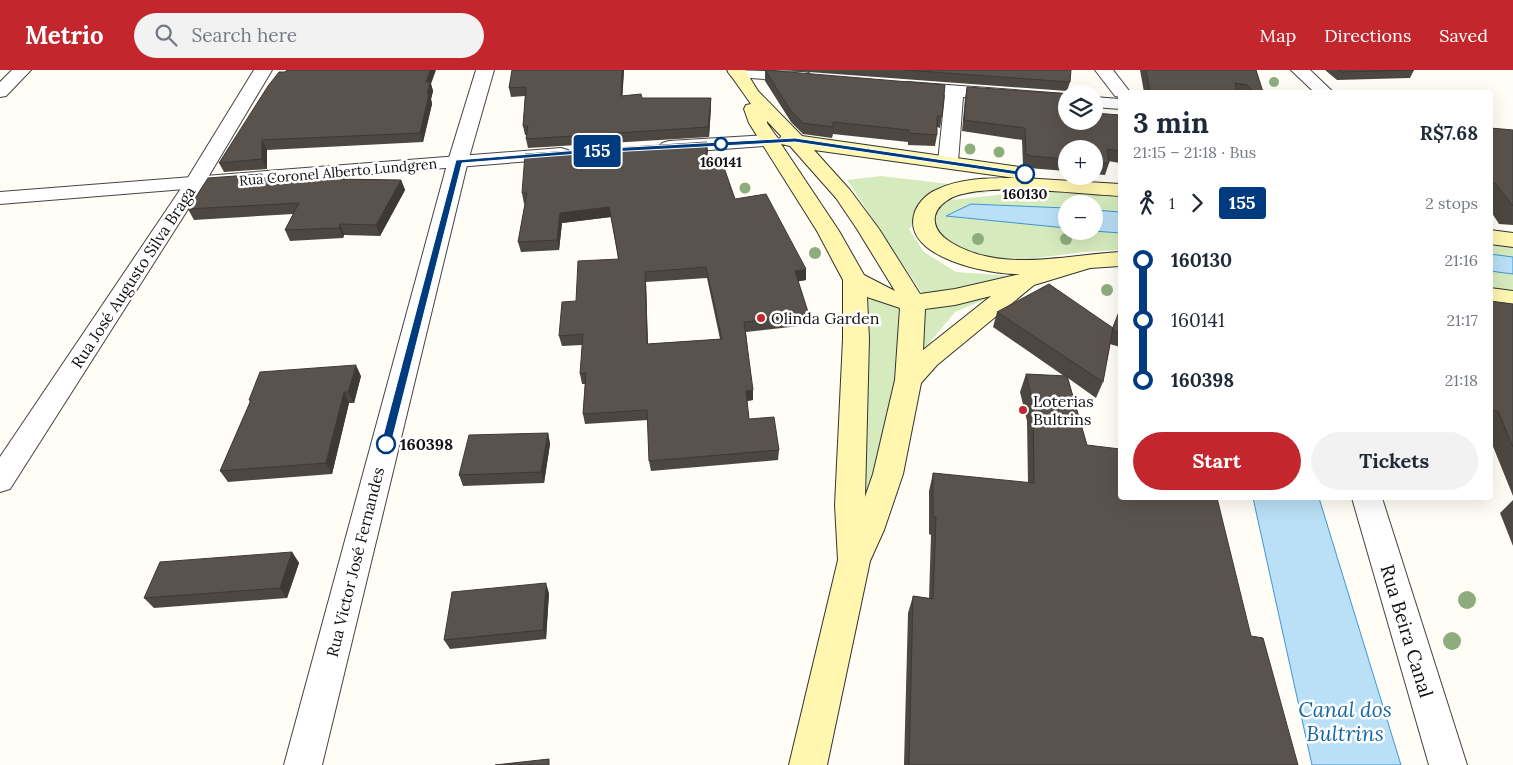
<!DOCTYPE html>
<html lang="en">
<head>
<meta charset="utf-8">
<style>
	:root { --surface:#fff; --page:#f2f2f3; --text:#1f2937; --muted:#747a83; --accent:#c4262e }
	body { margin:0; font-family:Lora,serif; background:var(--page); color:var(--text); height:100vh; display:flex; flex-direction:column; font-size:19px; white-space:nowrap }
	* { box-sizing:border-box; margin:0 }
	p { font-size:16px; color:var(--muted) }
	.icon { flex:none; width:28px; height:28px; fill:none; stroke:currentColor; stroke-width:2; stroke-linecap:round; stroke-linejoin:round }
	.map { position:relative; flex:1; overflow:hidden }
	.side { position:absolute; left:1118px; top:20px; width:375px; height:410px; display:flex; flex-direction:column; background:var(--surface); border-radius:5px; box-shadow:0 5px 20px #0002 }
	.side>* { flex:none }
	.badge { padding:0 10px; border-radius:4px; font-size:18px; line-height:32px }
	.controls { position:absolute; left:1058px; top:15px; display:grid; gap:10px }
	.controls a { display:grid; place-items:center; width:45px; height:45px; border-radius:50%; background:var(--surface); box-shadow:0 5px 20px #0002; font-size:25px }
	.map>.badge { position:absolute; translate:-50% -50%; box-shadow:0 0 0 2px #fff }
	.legs { display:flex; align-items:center; gap:8px; height:55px; padding:0 15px; font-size:16px }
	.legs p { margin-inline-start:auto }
	.summary { display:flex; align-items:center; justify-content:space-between; height:85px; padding:0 15px }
	h1 { font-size:28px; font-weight:700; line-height:38px }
	.button { display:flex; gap:10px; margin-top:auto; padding:10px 15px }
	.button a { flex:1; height:58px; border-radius:30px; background:var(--accent); color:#fff; font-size:20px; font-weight:700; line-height:58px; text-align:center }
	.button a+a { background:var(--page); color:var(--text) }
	ul { padding:0 15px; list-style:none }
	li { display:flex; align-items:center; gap:18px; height:60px; font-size:19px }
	li i { display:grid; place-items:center; width:8px; height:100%; margin:0 6px; background:currentColor }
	li i::after { content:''; width:12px; height:12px; margin:-6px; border:4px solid; border-radius:50%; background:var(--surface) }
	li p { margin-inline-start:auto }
	li:first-child i { background:linear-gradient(#0000 50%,currentColor 0) }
	li:last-child i { background:linear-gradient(currentColor 50%,#0000 0) }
	header { display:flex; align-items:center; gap:30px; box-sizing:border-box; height:70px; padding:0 25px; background:var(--accent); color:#fff }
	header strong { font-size:24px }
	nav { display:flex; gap:28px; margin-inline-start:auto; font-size:18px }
	.search { width:350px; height:45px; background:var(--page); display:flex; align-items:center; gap:12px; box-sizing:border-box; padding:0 18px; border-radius:28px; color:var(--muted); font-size:19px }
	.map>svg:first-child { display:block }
	.green { fill:#d5ebbd; fill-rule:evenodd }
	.water { fill:#b9e0f7; stroke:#3f96cf }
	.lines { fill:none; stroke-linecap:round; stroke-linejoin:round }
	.minor-casing { stroke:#444; stroke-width:2 }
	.tertiary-casing { stroke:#444; stroke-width:2 }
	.secondary-casing { stroke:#333; stroke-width:2 }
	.minor { fill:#fff; fill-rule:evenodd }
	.tertiary { fill:#fff; fill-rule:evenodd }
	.secondary { fill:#fff6b0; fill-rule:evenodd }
	.tree { fill:#8dad7f }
	.wall { fill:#4d4742; fill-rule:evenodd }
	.shaded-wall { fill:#3f3936 }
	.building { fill:#5a524d; stroke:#3f3936; fill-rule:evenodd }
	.line-1 { fill:#003b80; stroke:#fff }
	.stop-1-dot { fill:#fff; stroke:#003b80; stroke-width:2.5 }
	.poi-dot { fill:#c4262e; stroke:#fff; stroke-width:2 }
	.labels { text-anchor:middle; stroke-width:5; stroke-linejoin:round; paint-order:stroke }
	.far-stop-label { font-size:14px; font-weight:bold; fill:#111; stroke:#fff }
	.far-street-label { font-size:14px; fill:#111; stroke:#fff }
	.street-label { font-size:16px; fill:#111; stroke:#fff }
	.poi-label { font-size:16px; fill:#111; stroke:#fff; text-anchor:start }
	.stop-label { font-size:16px; font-weight:bold; fill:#111; stroke:#fff; text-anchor:start }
	.near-street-label { font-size:19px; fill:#111; stroke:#fff }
	.near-water-label { font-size:21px; font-style:italic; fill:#1768a6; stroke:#fff }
</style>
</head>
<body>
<header>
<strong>Metrio</strong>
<div class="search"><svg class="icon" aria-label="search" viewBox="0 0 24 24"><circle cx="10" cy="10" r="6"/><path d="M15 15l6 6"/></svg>Search here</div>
<nav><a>Map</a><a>Directions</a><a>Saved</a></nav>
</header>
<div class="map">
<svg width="1513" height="695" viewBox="0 0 1513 695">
	<rect width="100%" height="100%" fill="#fffdf5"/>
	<path class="green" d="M881,106l68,8 39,9 -36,1 -22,11 -21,24 15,23 32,20 57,4 -56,15 -33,5 -77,-116z
		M1062,122l58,3v55l-36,2 -81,10 -32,-7 -31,-16 -6,-15 -1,-12 17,-12 66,-7zM1066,134h28v27h-28z
		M1490,172l23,3v47l-23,-4z
		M865,222l37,16v49l-23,116 -18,33z
		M976,226h17l-38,16 -34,41v-47z"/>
	<path class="water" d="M971,134l95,4v20l-120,-12z
		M1094,140l26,2v21l-26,-2z
		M1490,184l23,3v17l-23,-3z
		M1253,428h66l82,267h-89z"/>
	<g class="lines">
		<defs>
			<path id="minor" d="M12,0h19l-25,26 -6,1v-15z
				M254,0h18l-68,114 -194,305 -10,3v-35l184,-273z
				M476,0h18l-26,91 -146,604h-38l164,-604z
				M730,0l73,2 6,1 3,4 -3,4 -6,1 -66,-5 -6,-1 -3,-4z
				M1095,0h18l17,22h-10v5l-5,-1z
				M1291,0h19l23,22h-19z
				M908,12l158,12v10l-103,-7 -5,65 -3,4 -7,2 -7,-2 -3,-4 7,-67 -43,-4 -3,-4 3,-4z
				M1094,27l26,2v10l-26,-2z
				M1352,428h30l85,267h-38z"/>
			<path id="tertiary" d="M770,65l7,2 3,4 -3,4 -108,8 -7,-2 -3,-4 3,-4 7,-2z
				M561,78l7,2 3,4 -3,4 -568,46v-12z"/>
			<path id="secondary" d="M727,0h18l13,21 44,45 218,31 7,2 3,4 -3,4 -4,1 97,6v12c-43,-2 -129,-14 -167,1 -8,4 -16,10 -18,19 -2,13 7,21 17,27 50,30 113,12 168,9v14l-30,2 -56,17 -97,80 -16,18 -18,91 -19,56 -14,31 -43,204h-38l49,-205 -3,-55 8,-166v-59l-26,-49 -68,-108 -5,-14 2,-4 5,-1zM767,51l14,15 -2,4 -12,-17zM781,74l9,2 46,52 21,31 38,62 -31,-16 -25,-44zM814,80l201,28c-25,0 -56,0 -79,12 -10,4 -20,15 -22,25 -11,43 77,60 106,59l-65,15 -35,5 -41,-65 -29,-39zM991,226l-68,54 2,-41 30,-4zM867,227l33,11 -5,72 -22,94 -8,23 4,-158z
				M1490,160l23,3v14l-23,-3z
				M1490,218l23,3v16l-23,-3z"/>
		</defs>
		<use href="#minor" class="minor-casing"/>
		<use href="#tertiary" class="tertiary-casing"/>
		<use href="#secondary" class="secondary-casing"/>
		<use href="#minor" class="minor"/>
		<use href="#tertiary" class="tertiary"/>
		<use href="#secondary" class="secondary"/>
	</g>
	<g class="tree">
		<circle cx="1274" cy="12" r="5"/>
		<circle cx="970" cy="79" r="5.5"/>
		<circle cx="999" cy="82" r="5.5"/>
		<circle cx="745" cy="118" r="5.5"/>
		<circle cx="978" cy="169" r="6"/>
		<circle cx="1066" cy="169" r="6"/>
		<circle cx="815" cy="183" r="6"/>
		<circle cx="1107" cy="220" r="6"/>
		<circle cx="1467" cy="530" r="9"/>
		<circle cx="1452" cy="571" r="9"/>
	</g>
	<path class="wall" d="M512,0h112l-2,26 20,2h69v9l-2,30 -181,11 -2,-9 1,-4h-2l-2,-9 2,-30 -14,1 -2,-9z
		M765,0l177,46 -2,12 -3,-1v8l-2,11 -27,-1v-3l-75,-8 -1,4 -29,-4 -12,-12 -26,-41z
		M782,0h289l-1,12 -3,9z
		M1140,0h116l7,22h-119z
		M1325,0h89l-4,8 -73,2z
		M285,2l146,12 2,7 -2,8 1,5 -9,38 -156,8v19l-43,3 -5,-9z
		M967,17l99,34 54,-6v48l-12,-2 1,2 -4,12 -11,-1v-25h-28v22l-38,-3 -5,-2 -1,-26 -60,-9 3,-33z
		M1490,58l23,2v95l-14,-1 -9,-14z
		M707,72v16l28,41 71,81 -8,1 11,34 -1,10 -62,7 7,68 -6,1 2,18 30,31 -1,10 -127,11 -2,-10 -1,-41 -63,4 -2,-10 2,-30h-3l-2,-10 2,-29 -20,1 -3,-10 17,-35 42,-42 -7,-42 -49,6 -3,27 -38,2 -3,-10 7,-39 -1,1 -2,-11zM707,208l13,61 -72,5 -2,-62z
		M262,104l2,4 137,2 4,10 -25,46 -36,-1 -1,3 -53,3 -5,-11 8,-16 -99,6 -6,-11z
		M1490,231l23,3v192l-23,-57z
		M1120,239v38l-10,-3 -7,38 -7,16 -28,-20 19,67 164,191 47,129h-394l4,-152 5,-17 16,2 2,-63 -2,-1v-43l4,-18 95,10 -1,-62 -7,-29 6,-18 38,2 -71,-49 4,-15 116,16z
		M361,306l-7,27h-5l-17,71 -104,8 -8,-11 30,-69 -1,-2z
		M548,363l2,11 -6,39 -81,3 -4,-11z
		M1513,430v46l-13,-33z
		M292,482l7,11 -12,35 -133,10 -10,-10z
		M549,523l-3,46 -96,10 -6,-9z"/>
	<path class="shaded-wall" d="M430,0h6l-5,14 2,7 -2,8 1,5 -9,38 -3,-9 7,-39 -1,-12z
		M622,0h2l-2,35 -1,-9z
		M711,28v9l-2,30 -1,-10z
		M262,70l5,10v19l-5,-10z
		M707,72l1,9 -2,17v-10z
		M401,110l4,10 -25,46 -4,-11z
		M609,137l2,10 -49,6 -3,27 -2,-10 3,-27z
		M340,154l4,11 -1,3 -4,-10z
		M806,199v11l-11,2v-11z
		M645,202l1,10 2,72 -1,-10z
		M356,295l5,11 -7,27 -6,-11z
		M753,320v10l-7,1v-10z
		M344,322l5,11 -17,71 -6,-11z
		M548,363l2,11 -6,39 -3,-11z
		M292,482l7,11 -12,35 -7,-10z
		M546,513l3,10 -3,46 -3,-9z"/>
	<path class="building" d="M287,0h143l-4,12h4l-3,12h2l-9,39 -158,7v19l-43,4 49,-77 11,-14h6z
		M512,0h110l-1,26 20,-2 1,4h69l-3,29 -182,12 2,-13h-5l3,-39 -17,1z
		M765,0l180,15 -3,31h-5v19l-28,-2v-3l-76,-8v5l-30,-4 -12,-12z
		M905,0h166l-1,12z
		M1146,0h110l7,22h-9l-7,-7 -12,-2 2,9h-87z
		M1338,0h76l-73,2z
		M967,17l100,7 -1,27h28v-8l26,2v36l-13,-2 2,14 -15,-1v-13h-28v10l-35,-3 -5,-2 -1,-26 -61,-8z
		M1490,58l23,2v76l-18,-23 -5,-1z
		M707,72l-1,16 14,-2 15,43 31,-5 40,75 -11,2 14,44 -65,7 9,68 -7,1 3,28 25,-2 5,33 -130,11 -2,-51 -64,4 3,-41 -6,1 3,-40 -24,2 3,-34 14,-1 2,-40 41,-2 -10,-52 -49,6 -3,27 -39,2 9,-49h-5l3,-39zM706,197l16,72 -75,5 -2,-72z
		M262,104v4l139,2 -25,45 -36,-1 -1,4 -54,2 14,-27 -111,6 20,-31z
		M1049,214l64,44 -10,54 -106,-70z
		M1490,231l23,3v143l-15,-36 -8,-1z
		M1120,239v24l-8,-3z
		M356,295l-8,27h-4l-18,71 -106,8 31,-71h-2l11,-28z
		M1026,304l41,2 20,69 33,4v49h97l34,138 12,2 35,127h-389l4,-169 20,3 3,-82h-3v-44l101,10 -1,-80z
		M548,363l-7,39 -82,3 10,-40z
		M292,482l-12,36 -136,10 16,-36z
		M546,513l-3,47 -99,10 8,-48z
		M549,689v6h-54z"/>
	<path class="line-1" d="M795,68l230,34 3,2 -3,2 -230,-34 -203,11 -130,10 -71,281 -5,4 -4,-2 -1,-2 75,-284 136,-11z"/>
	<g class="stop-1-dot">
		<circle cx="721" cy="74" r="6"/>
		<circle cx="1025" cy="104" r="9"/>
		<circle cx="386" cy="374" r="9"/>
	</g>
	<g class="poi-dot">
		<circle cx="761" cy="248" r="5"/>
		<circle cx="1023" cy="340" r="5"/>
	</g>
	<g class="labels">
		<g class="far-stop-label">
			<text x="721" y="97">160141</text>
			<text x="1025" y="129">160130</text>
		</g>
		<g class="far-street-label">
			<text transform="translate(338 102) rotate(-5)" y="5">Rua Coronel Alberto Lundgren</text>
		</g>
		<g class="street-label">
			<text transform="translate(133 207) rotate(-57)" y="6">Rua José Augusto Silva Braga</text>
			<text transform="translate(355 492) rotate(-76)" y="6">Rua Victor José Fernandes</text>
		</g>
		<g class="poi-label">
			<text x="771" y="254">Olinda Garden</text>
			<text x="1033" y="337">Loterias<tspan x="1033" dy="18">Bultrins</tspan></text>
		</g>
		<g class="stop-label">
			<text x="400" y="380">160398</text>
		</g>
		<g class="near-street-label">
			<text transform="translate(1407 561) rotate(73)" y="7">Rua Beira Canal</text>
		</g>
		<g class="near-water-label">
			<text x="1345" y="647">Canal dos<tspan x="1345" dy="24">Bultrins</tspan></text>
		</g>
	</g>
</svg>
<div class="controls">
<a><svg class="icon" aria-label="layers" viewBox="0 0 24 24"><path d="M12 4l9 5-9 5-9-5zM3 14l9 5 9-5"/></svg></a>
<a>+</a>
<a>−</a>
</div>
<b class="badge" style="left:597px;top:81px;background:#003b80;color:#fff">155</b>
<section class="side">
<div class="summary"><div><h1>3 min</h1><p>21:15 – 21:18 · Bus</p></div><b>R$7.68</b></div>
<div class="legs"><svg class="icon" aria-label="walk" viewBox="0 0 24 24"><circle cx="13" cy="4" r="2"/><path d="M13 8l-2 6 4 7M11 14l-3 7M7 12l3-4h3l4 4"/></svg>1<svg class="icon" aria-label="forward" viewBox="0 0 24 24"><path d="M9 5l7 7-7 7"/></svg><b class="badge" style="background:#003b80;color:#fff">155</b><p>2 stops</p></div>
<ul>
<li><i style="color:#003b80"></i><b>160130</b><p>21:16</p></li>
<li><i style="color:#003b80"></i><span>160141</span><p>21:17</p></li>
<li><i style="color:#003b80"></i><b>160398</b><p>21:18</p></li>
</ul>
<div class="button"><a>Start</a><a>Tickets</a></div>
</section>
</div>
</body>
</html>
